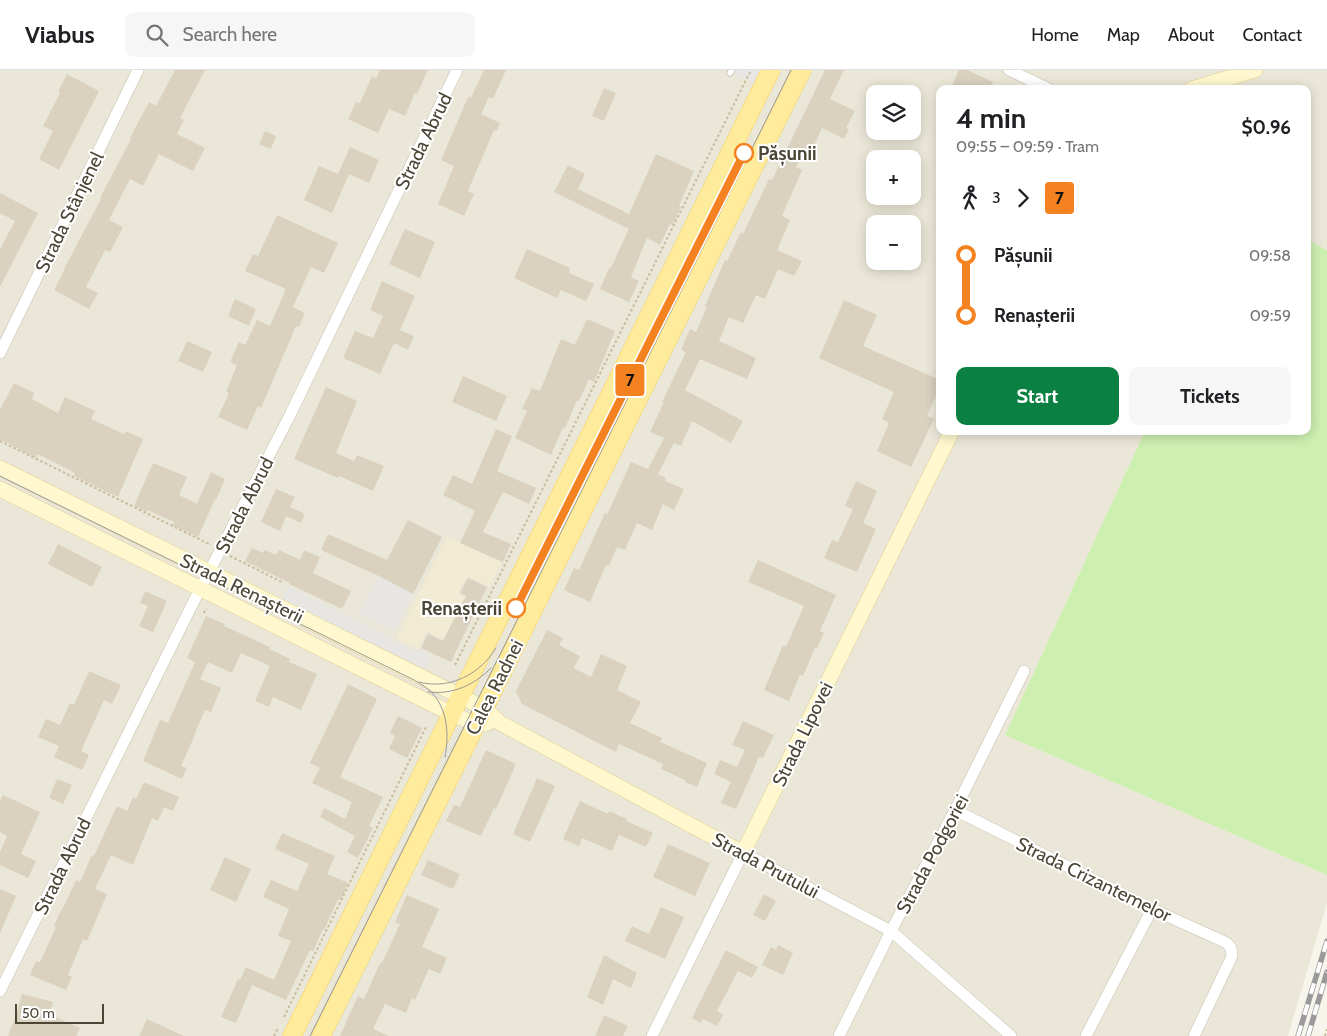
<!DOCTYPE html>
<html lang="en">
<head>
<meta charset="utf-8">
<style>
	:root { --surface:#fff; --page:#f6f6f6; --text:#202124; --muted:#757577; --line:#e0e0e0; --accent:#0b8043 }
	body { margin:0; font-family:Cabin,sans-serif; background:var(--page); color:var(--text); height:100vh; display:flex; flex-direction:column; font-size:19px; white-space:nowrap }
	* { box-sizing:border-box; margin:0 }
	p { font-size:16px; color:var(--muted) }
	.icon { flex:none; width:28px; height:28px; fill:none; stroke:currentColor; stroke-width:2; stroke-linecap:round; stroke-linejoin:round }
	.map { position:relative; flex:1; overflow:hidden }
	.side { position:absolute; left:936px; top:15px; width:375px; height:350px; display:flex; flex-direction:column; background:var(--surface); border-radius:10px; box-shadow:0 2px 12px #0003 }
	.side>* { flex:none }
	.badge { padding:0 10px; border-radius:4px; font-size:18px; line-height:32px }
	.buttons { position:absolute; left:866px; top:15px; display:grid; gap:10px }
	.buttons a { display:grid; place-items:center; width:55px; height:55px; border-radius:10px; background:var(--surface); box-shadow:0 2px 12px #0003; font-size:25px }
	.scale { position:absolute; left:15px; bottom:12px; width:89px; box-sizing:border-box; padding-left:5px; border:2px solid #4c4637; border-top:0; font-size:14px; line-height:18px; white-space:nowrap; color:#4c4637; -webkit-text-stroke:4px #fff; paint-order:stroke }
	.map>.badge { position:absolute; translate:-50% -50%; box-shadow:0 0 0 2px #fff }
	.legs { display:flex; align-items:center; gap:8px; height:55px; padding:0 20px; font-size:16px }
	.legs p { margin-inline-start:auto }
	.headline { display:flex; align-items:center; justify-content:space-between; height:85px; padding:0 20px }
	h1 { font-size:28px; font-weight:800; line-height:38px }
	.primary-button { display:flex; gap:10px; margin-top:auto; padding:10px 20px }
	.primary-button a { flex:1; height:58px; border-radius:10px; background:var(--accent); color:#fff; font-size:20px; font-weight:800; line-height:58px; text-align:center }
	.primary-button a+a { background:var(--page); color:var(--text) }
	ul { padding:0 20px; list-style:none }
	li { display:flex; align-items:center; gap:18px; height:60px; font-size:19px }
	li i { display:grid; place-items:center; width:8px; height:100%; margin:0 6px; background:currentColor }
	li i::after { content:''; width:12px; height:12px; margin:-6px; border:4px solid; border-radius:50%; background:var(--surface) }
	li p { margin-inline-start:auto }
	li:first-child i { background:linear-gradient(#0000 50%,currentColor 0) }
	li:last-child i { background:linear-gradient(currentColor 50%,#0000 0) }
	header { display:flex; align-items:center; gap:30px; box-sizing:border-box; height:70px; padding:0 25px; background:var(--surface); border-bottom:1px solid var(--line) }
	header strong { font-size:24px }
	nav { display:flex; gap:28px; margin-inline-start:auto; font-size:18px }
	.search { width:350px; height:45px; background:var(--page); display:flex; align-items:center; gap:12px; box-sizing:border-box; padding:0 18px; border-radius:10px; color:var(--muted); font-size:19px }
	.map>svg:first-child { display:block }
	.residential { fill:#ebe7d8; fill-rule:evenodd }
	.education { fill:#f1ebd3 }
	.green { fill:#cdefb0 }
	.parking { fill:#e8e6e2 }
	.building { fill:#dad1bf }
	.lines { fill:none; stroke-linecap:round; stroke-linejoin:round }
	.lane-casing { stroke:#c4bdac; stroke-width:7 }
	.street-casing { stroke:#c4bdac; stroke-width:12 }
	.secondary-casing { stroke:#dcce96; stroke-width:16 }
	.primary-casing { stroke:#f1d15e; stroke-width:19 }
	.path { stroke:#c7bb9b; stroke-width:2; stroke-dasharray:2.5 2.5; stroke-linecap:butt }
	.lane { stroke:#fff; stroke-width:5.5 }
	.street { stroke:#fff; stroke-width:11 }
	.secondary { stroke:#fff7cd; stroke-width:15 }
	.primary { stroke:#ffeb9c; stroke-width:18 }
	.tram { stroke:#9a9a9a; stroke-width:1 }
	.rail-casing { stroke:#9a9a9a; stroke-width:5.5 }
	.rail { stroke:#fff; stroke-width:4; stroke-dasharray:11; stroke-linecap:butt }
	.line-1-casing { stroke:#fff; stroke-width:11 }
	.line-1 { stroke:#f58220; stroke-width:8 }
	.stop-1-dot { fill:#fff; stroke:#f58220; stroke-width:2.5 }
	.labels { text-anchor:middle; stroke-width:4; stroke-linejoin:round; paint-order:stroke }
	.street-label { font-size:19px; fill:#4c4637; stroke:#fff }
	.stop-label { font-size:19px; font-weight:bold; fill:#4c4637; stroke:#fff; text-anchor:start }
</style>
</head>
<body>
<header>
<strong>Viabus</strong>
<div class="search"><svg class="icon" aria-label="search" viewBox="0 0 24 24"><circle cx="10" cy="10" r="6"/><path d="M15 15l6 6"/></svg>Search here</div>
<nav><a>Home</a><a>Map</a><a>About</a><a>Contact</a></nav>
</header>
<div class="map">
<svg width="1327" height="966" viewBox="0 0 1327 966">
	<rect width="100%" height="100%" fill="#f7f4eb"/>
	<path class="residential" d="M0,0h1327v180l-19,-10v-151h-368v342h205l-140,304 322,140v28l-39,133h-1288zM875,24h37v37h-37zM875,89h37v37h-37zM875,154h37v37h-37z"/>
	<path class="education" d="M447,466l54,27 -12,23 -22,-10 -9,17 6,4 -21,42 -16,-8 -10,18 -21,-10z"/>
	<path class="green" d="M1308,170l19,10v625l-322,-140 140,-304h163z"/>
	<path class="parking" d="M727,0h37l-7,15z
		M379,506l34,18 -18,37 -36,-17z
		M288,516l128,65h6l9,5 -9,18 -142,-71z"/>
	<path class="building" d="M175,0h30l-25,48 4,2 -7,14 28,14 -12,23 -34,-17 -16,32 -13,-7 -21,41 14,7 -13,25 -5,-2 -19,37 12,6 -9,16 -35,-19 11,-21h-1l37,-70 -1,-1 31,-59 -1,-1 19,-36 7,4z
		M380,0h48l-11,24 -2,-1 -10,23 -16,-7 -11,24 -30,-14 8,-17 4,1 12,-27 4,3z
		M484,0h22l-13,29 -4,-2 -8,17 19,9 -3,8 -3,-1 -26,61 6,3 -10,22 -26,-12 16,-38 -13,-6 27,-63 3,1z
		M825,0h19l-14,29 25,12 -9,17 3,1 -5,10 -22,-11 -12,26 -7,-4 -7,17 6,3 -20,46 8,4 -13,30 25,11 -8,15 -16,-7 -13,30 -9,-4 -13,28 -14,-6 -10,24 37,17 -9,21 -47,-20 -15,31 58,31 -12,22 -39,-22 -11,25 -7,-3 -16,31 8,4 -1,3 19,8 -10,21 -11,-6 -11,26 -15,-7 -12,27 -8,-3 -8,19 -3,-1 -16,37 -26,-12 10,-22 5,2 26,-57 2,2 24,-53 17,7 16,-31 -14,-6 14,-30h-2l24,-50 -5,-2 9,-21 6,3 11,-25 -2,-1 20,-46 2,1 14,-29 2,2 26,-55 3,1z
		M959,0h8l26,12 -3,7h-31l-7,-3z
		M67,4l32,17 -40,79 -20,-11 14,-28 -10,-5 17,-33 -2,-1z
		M604,18l12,5 -12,28 -12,-5z
		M265,61l11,5 -5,13 -12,-5z
		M350,77l29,13 -10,23 -20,-9 -17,39 -28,-13 15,-34 19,8z
		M656,84l38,17 -15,35 2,1 -8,18 -3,-1 -10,21 -13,-7 -16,39 8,4 -10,21 -29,-13 9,-21h2l18,-39 -75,-37 14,-27 17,9 -7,15 51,25z
		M0,123l38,20 -38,74v-38l15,-28 -15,-8z
		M277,145l61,28 -14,30 -13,-6 -18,40 12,6 -6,14 -3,-1 -35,82 -3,-2 -11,24 -29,-13 11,-24 -3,-1 11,-27 -7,-3 9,-20 6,3 12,-25 13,6 16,-37 -41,-18 8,-17 5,2z
		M405,159l30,13 -15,36 -31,-14z
		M527,179l43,19 -1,5 25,11 -8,17 -25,-11 -4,8 -43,-20z
		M382,211l33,15 -15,34 14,6 -6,14 -14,-7 -14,31 -37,-16 12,-27 18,7 10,-22 -13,-6z
		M235,229l21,10 -7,17 -21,-10z
		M844,230l33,15 -14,31 77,34v6l-13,30 7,3 -23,48 -34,-16 12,-28 -7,-4 12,-27 -75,-34z
		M587,249l28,12 -21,51 -5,-3 -10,22 -2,-1 -12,28 -2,-1 -12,28 -36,-17 12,-27 -5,-2 10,-21 8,3 21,-52 14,6z
		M187,271l25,11 -9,20 -25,-11z
		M463,306l44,20 -11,25 -44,-19z
		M14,313l20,10 -2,6 26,14 7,-16 30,14 -4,8 33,15 2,-3 17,8 -25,58 -44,-21 1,-3 -37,-19 -2,4 -36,-19v-29z
		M326,317l31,14 -21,52 18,8 3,-6 27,11 -11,25 -34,-15 -1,2 -44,-19z
		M496,359l16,7 -15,35 39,17 -7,16 -26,-12 -20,40 28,12 -8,18 -43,-19 15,-32 -32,-16 10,-20 19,9z
		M153,393l34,14 -8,18 18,9 14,-32 14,7 -9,21 -1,-1 -17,38 -26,-12 2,-3 -27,-12v2l-13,-6z
		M856,411l21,10 -14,32 13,6 -19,43 -33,-14 8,-18 6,2 15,-33 -8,-3z
		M276,419l19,8 -5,10 15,7 -4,9 -15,-7 -6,15 -19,-9z
		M408,450l34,17 -29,57 -34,-18 -58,-26 7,-16 59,26z
		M58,474l44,23 -10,20 -44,-23z
		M252,478l11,5 2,-3 11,5 3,-5 21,10 4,-10 16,7 -7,16 38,18 -9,18 -53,-25 1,-1 -45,-22z
		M758,490l78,35 -16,36 4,2 -7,15h-2l-12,28 -3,-1 -11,26 -25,-11 19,-45 3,2 18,-41 -56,-24z
		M468,508l19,9 -36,75 -30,-14 7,-14 15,7 23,-45 -6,-3z
		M145,521l22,10 -14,31 -14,-6 9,-20 -8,-3z
		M206,546l19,8 -1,2 46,21 -1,2 21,10 -1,3 28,12 -16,36 -28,-13 -4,10 -14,-6 15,-35 -29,-13 -9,20 -24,-11 -8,17 21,9 -10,24 -6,-2 -11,25h1l-14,31 6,2 -5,11 -39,-18 17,-41 8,3 27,-61 -8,-4z
		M547,560l16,8 -4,7 21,11 -6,12 17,9 10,-23 26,12 -10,24 24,12 -11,21 32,15 -2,4 47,21 -10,24 -12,-5v-2l-24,-11 2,-5 -44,-20 -3,8 -94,-48 -6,-13z
		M89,601l32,14 -9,19 -8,-4 -23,51 8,4 -7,15 -28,-13 5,-11 -21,-9 8,-18 14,6 10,-22 4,2z
		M348,614l29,15 -37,78 43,20 -14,29 4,2 -15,30 -11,-6 8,-16 -35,-19 4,-9 21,11 7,-17 -40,-19 8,-15 -10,-5z
		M398,646l24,12 -15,30 -18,-9 6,-13 -5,-3z
		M743,651l31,14 -11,23 -4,-1 -23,52 -15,-6 10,-21 -17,-8 6,-14 17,7 8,-17 -13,-5z
		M486,680l30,14 -20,45 -2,-1 -13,28 -35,-15 8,-16 6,2z
		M537,708l18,8 -25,56 -17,-8z
		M57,709l15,6 -9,19 -14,-6z
		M144,712l35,15 -6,14 -9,-4 -6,14 -6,-3 -19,47 -22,-10 -16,34 12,5 -20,47 -4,-2 -15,36 4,2 -6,13 -36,-15 6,-14 4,1 16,-35 -2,-1 7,-16h1l14,-30 4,2 12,-27 2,1 23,-50 10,5 6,-14 3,2z
		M3,725l37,17 -19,42 15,7 -8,17 -28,-13v-13l7,-16 -7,-4v-31z
		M580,731l28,13 1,-3 18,8 -1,2 27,12 -7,14 -27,-12 -7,16 -30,-13 -3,8 -16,-7z
		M282,763l53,23 -8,18 21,9 -7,17 -3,-1 -14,31 -1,-1 -10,22 -3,-1 -24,50 -34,-15 -16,38 -15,-6 17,-38 2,1 6,-13 28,13 17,-39 -13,-5 11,-27 -26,-12 8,-17 26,11 12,-27 -34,-15z
		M668,774l42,19 -15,33 -42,-19z
		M225,787l26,12 -15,33 -26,-12z
		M428,790l32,14 -7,15 -32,-14z
		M0,819l16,7 -16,37z
		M764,824l12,7 -11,20 -12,-6z
		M407,825l32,14 -17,38 25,11 -7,16 -11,-5 -14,31 -3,-2 -6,15 -21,-9 -12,25 16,7h-49l18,-40 6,3 16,-36h2l18,-39 -5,-2z
		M661,837l23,10 -19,42 -40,-18 7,-15 17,8z
		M778,875l15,8 -10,22 -21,-10 9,-18 5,3z
		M726,880l32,17 -6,11 -14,-7 -21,40 6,4 -6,11 -14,-7 -2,4 -9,-5z
		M604,885l33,18 -6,15 -18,-9 -10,26 -16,-8z
		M22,924l31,8 -4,12 31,14 -4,8h-68l8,-20z
		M604,945l24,11 -5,10h-28z
		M147,949l37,17h-45z"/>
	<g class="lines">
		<defs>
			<path id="lane" d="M730,3l2,-3"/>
			<path id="street" d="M1009,0l40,19
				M0,283l138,-283
				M955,740l197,99 75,34 4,5 1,8 -38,80
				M0,921l191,-384 98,-190 168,-347
				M652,966l91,-183 148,78 120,105
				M839,966l52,-105 64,-121 69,-139
				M1086,966l66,-127"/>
			<path id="secondary" d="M1192,19l63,-19
				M0,398l484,240 16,15 243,130 209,-422
				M0,419l452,225 24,10 12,-1"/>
			<path id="primary" d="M292,966l479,-966
				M321,966l481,-966"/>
		</defs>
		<use href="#lane" class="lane-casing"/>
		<use href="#street" class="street-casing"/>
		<use href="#secondary" class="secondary-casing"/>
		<use href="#primary" class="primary-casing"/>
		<path class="path" d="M0,371l211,104
			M230,486l52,26
			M204,543l2,-5
			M455,595l296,-595
			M284,947l143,-292
			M274,966l4,-8
			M1325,966l2,-7"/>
		<use href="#lane" class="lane"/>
		<use href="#street" class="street"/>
		<use href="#secondary" class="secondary"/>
		<use href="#primary" class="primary"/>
		<path class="tram" d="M0,406l414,204c7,4 14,8 19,14 15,17 16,42 12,63
			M419,612c22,6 45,-1 62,-16 6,-5 11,-12 15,-18
			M428,622c25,3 46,-7 63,-24
			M310,966l481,-966"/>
		<defs>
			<path id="rail" d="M1298,966l29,-95
				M1308,966l19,-64"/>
		</defs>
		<use href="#rail" class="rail-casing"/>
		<use href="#rail" class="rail"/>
	</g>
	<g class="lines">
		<defs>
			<path id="line-1" d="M516,538l228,-455"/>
		</defs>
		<use href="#line-1" class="line-1-casing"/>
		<use href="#line-1" class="line-1"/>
	</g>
	<g class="stop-1-dot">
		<circle cx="744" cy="83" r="9"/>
		<circle cx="516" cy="538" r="9"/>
	</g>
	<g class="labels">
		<g class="street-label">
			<text transform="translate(423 71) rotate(-64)" y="7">Strada Abrud</text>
			<text transform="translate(69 142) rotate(-64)" y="7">Strada Stânjenel</text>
			<text transform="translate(244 435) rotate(-63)" y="7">Strada Abrud</text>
			<text transform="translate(242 518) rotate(26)" y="7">Strada Renașterii</text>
			<text transform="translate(494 617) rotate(-63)" y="7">Calea Radnei</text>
			<text transform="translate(802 664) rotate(-64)" y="7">Strada Lipovei</text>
			<text transform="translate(932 784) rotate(-62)" y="7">Strada Podgoriei</text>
			<text transform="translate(766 795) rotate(28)" y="7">Strada Prutului</text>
			<text transform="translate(62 796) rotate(-64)" y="7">Strada Abrud</text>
			<text transform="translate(1094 809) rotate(26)" y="7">Strada Crizantemelor</text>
		</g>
		<g class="stop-label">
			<text x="758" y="90">Pășunii</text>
			<text x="502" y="545" text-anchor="end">Renașterii</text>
		</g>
	</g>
</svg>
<div class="buttons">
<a><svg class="icon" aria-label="layers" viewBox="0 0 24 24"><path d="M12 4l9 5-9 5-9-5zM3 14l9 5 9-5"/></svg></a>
<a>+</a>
<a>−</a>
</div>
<div class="scale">50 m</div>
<b class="badge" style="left:630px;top:310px;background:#f58220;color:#111">7</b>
<section class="side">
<div class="headline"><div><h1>4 min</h1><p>09:55 – 09:59 · Tram</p></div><b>$0.96</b></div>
<div class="legs"><svg class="icon" aria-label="walk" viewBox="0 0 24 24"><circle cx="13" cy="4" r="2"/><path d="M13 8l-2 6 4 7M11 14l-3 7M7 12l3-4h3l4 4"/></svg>3<svg class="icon" aria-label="forward" viewBox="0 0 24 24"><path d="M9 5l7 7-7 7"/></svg><b class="badge" style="background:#f58220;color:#111">7</b></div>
<ul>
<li><i style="color:#f58220"></i><b>Pășunii</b><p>09:58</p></li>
<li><i style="color:#f58220"></i><b>Renașterii</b><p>09:59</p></li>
</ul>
<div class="primary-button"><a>Start</a><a>Tickets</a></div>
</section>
</div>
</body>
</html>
